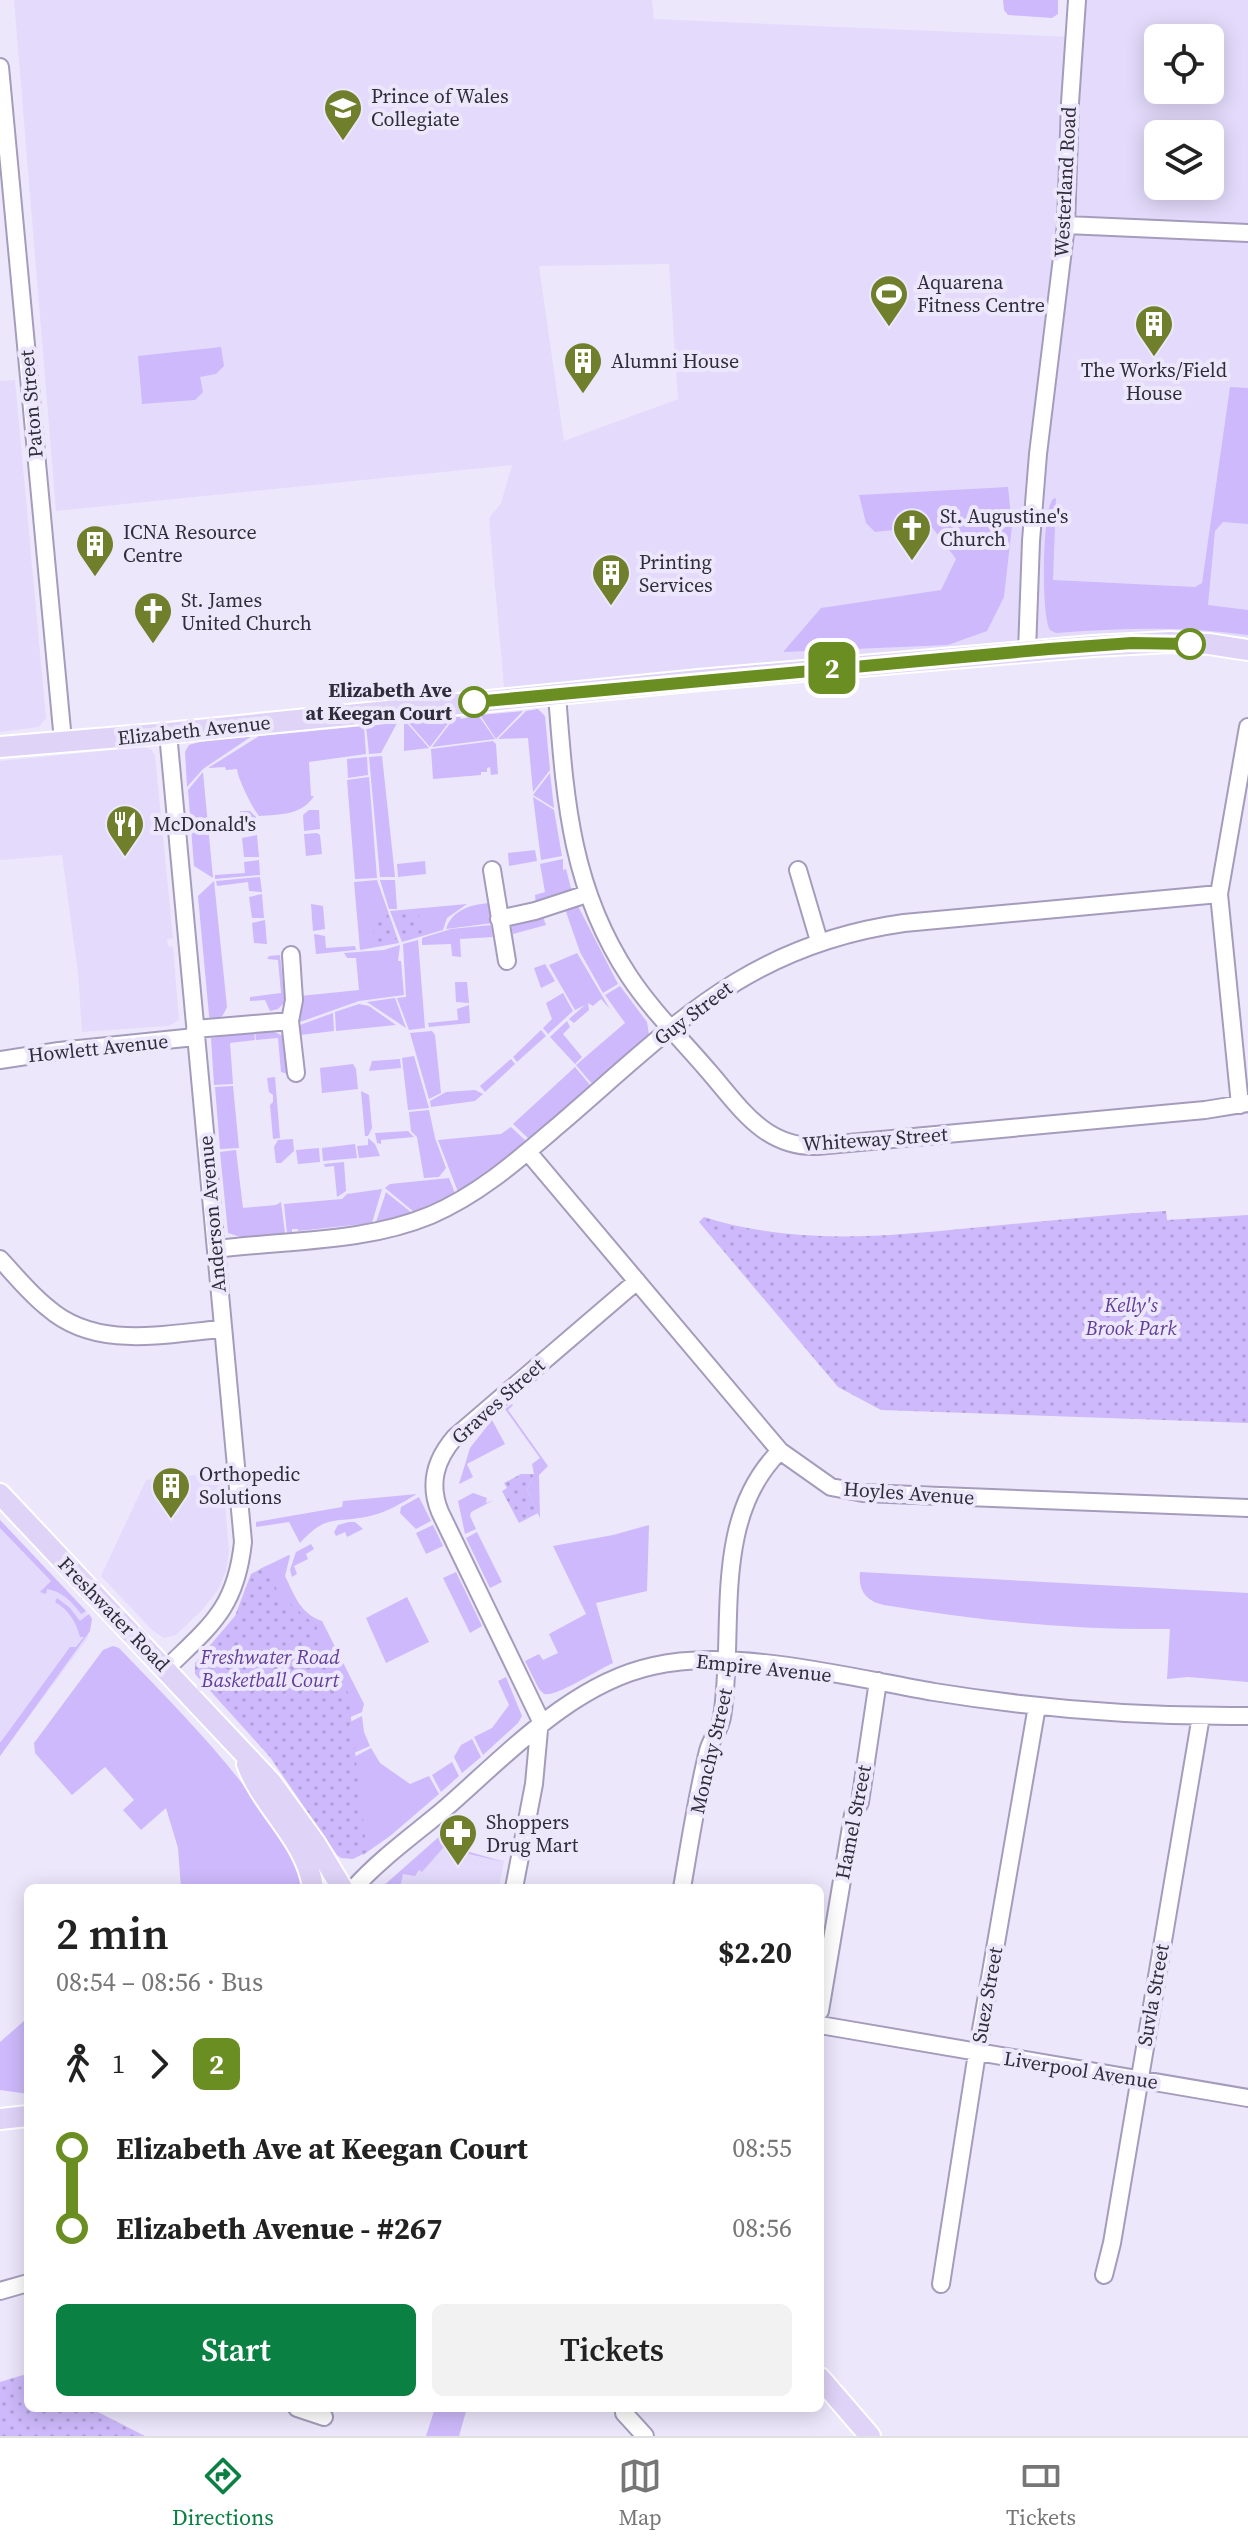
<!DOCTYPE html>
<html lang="en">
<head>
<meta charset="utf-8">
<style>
	:root { --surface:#fff; --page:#f2f2f2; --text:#222; --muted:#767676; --line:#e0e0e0; --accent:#0b8043 }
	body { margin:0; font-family:"Source Serif 4",serif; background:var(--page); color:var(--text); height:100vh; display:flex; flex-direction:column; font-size:30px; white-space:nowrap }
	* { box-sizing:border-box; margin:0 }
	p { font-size:26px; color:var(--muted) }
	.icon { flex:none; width:44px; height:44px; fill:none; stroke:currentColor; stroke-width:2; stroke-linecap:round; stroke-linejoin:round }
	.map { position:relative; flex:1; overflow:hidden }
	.side { position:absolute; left:24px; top:1884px; width:800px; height:528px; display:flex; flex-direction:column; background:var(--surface); border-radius:12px; box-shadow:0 4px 20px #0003 }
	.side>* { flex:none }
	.badge { padding:0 16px; border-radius:12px; font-size:28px; line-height:52px }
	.tools { position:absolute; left:1144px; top:24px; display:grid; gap:16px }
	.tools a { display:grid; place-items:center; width:80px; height:80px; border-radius:12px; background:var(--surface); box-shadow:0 4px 20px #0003; font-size:40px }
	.map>.badge { position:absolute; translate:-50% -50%; box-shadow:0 0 0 4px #fff }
	.legs { display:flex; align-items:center; gap:12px; height:88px; padding:0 32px; font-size:26px }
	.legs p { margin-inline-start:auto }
	.head { display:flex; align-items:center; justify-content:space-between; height:136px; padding:0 32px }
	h1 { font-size:44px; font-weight:600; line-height:60px }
	.button { display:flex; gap:16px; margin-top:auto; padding:16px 32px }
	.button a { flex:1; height:92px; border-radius:12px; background:var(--accent); color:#fff; font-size:32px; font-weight:600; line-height:92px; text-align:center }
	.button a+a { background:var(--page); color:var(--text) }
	ul { padding:0 32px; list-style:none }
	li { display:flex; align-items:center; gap:28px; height:80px; font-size:30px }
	li i { display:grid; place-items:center; width:12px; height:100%; margin:0 10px; background:currentColor }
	li i::after { content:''; width:20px; height:20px; margin:-10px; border:6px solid; border-radius:50%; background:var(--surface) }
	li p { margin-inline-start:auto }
	li:first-child i { background:linear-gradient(#0000 50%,currentColor 0) }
	li:last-child i { background:linear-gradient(currentColor 50%,#0000 0) }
	.menu { display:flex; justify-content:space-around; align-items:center; height:112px; border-top:2px solid var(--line); background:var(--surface); font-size:22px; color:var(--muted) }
	.menu a { display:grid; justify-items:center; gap:4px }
	.menu .selected { color:var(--accent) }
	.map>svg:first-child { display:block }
	.built { fill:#e4dbfc; fill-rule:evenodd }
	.green { fill:#cdb9fb }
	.park { fill:url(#park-dots) }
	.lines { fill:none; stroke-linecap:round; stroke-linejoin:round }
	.minor-casing { stroke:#a59cbc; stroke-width:20 }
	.major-casing { stroke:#fff; stroke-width:24 }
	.minor { stroke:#fff; stroke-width:16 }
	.major { stroke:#dfd3f8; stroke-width:20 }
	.line-1-casing { stroke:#fff; stroke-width:18 }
	.line-1 { stroke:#6b8e23; stroke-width:12 }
	.stop-1-dot { fill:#fff; stroke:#6b8e23; stroke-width:4 }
	.labels { text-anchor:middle; stroke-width:8; stroke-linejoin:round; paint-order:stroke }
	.poi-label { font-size:20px; fill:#302d3a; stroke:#ede7fc; text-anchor:start }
	.street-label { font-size:20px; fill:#302d3a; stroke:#ede7fc }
	.stop-label { font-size:20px; font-weight:bold; fill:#302d3a; stroke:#ede7fc; text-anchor:end }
	.park-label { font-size:20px; font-style:italic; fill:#623d9b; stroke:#ede7fc }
</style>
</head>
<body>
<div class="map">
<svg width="1248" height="2436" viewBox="0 0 1248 2436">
	<defs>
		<pattern id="park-dots" width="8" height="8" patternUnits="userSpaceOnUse" patternTransform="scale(2)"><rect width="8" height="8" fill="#cdb9fb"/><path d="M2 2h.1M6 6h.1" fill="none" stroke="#b09fd8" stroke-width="1.8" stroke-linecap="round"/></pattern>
	</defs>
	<rect width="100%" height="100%" fill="#ede7fc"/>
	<path class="built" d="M14,0h638l2,19 420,18 3,-37h171v650l-39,-6 -704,55 -16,-181 12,-15 11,-38 -456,46zM1158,38h52v52h-52zM1158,134h52v52h-52zM669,264l9,135 -114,42 -25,-175z
		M15,380l31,338 -7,9 -39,5v-351z
		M144,747l7,2 4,7 18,182 -6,1 1,7 5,1 6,73 -10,6 -87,6 -4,-59 -16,-118 -62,5v-99z
		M218,1473v7h5l6,71 -3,20 -8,19 -16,20 -26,25 -12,3 -11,-7 -52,-55 45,-96z
		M0,1520l86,91 6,11 -5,17 -87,117z
		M441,1835l18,14 45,12 -5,27h-118z"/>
	<path class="green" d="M1003,0h55v14l-6,4 -44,-3 -4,-5z
		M221,347l3,19 -8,8 -16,3 3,15 -8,8 -53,4 -4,-48z
		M1230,387l18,1v136l-25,-2 -8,9 -7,74 40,5v25c-64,-9 -127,-7 -192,-2l-6,-3c-9,-14 -8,-120 3,-131l3,-1 -3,82 142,7 7,-4z
		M1008,487l4,39 -8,71 -17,34 -39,14 -165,7 38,-44 120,-18 15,-31 -25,-33 -56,6 -9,-9 -7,-28z
		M538,709l7,7 5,54 -17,22 -5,-54 -30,1 28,-28z
		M523,711l-27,28 -16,-24z
		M478,715l17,24 -63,8 23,-30h5l1,2z
		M453,717l-23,30 -22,-25z
		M404,722h2l23,26 -25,3z
		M397,723l-16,30 -12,1 -3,-28z
		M364,726l2,28 -57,8 2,34h3c-13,20 -33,18 -55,20 -5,-5 -22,-39 -22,-47l-11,1 -1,-3 -17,1 51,-32z
		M252,736l-49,33 -16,18 -2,-35 4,-7 14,-4z
		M493,741l3,3 2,30 -7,1 -1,-8 -3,1v4h-6v3l-48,4 -2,-30z
		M382,756l12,111 1,10h-15l-11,-120z
		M367,757l1,18 -20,3 -1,-19z
		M203,772l10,106 -19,-12 -6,-76z
		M550,773l4,35 -21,-13z
		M369,777l8,101 -22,1 -8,-99z
		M533,797l21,13 8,46 -21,4z
		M309,810h10l1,19 -16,2 -1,-16z
		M240,811h10l6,6v15l-14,-1z
		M317,833l3,2 2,19 -16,2 -2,-22z
		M257,835l2,22h-15l-2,-19z
		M535,850l2,11 -28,5 -1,-13z
		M563,859v11l3,-1 6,23 -36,13 -1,-10 10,-3 -5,-28z
		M259,860l1,15 -45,4v-4l30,-2 -1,-11z
		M425,861l1,13 -28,3 -1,-13z
		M260,877l2,15 -13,-1 -1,-9 -31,4 -1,-5z
		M377,880l22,63 -39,7 -6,-68z
		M380,880h15l2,29h-8z
		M214,881l13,126 -4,8 -6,5 -7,-1 -1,-4 -11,-119z
		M262,894l2,24h-12l-3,-21z
		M488,903l5,20 -47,6c6,-19 24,-24 42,-26z
		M311,904l12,2 2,23 -12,2z
		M467,904l-20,14 -4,12 -41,12 -12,-31z
		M578,906l40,78 -15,9 -23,-41 -15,-43z
		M543,917l3,8 -33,9 -2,-8 3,-3z
		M265,920l2,24 -13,-1 -2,-20z
		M491,925l2,12 -33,2 1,18 -9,-1 -1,-12 -29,1v-7l29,-9z
		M314,934l11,2 1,12 29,-2 1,4 -40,4z
		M418,940l7,88 -16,2 -12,-32 9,-1 -3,-53z
		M400,945l-2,16h3l3,34 -45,6 -59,21v-26l59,-6 -3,-32h-9l-3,-5 40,-3z
		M577,953l33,56 -9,-10 -8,7 -5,-3 1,7 -15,13 -5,-4 16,-14 -10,5 -26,-45z
		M280,955l5,47 -7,7 -8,2 -5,-11 -15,1v-4l31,-4 -3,-33 -11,-1 2,-3z
		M545,964l10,17 -14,7 -7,-20z
		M467,982l2,21 -13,-1 -1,-20z
		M620,986l27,36 2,13 -57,49 -16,-19 49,-42 -20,-28z
		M563,993l10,18 -25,23 -5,-6 9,-9 -6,-16z
		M395,998l11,30 -39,-26z
		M359,1004l10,2 27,19 -60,6 -1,-19z
		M469,1005l1,18 -41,4 -1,-4 30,-3 -1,-11z
		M333,1013l1,18 -34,4v-10z
		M567,1021l3,6 -7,7 19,23 -7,7 -25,-27z
		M541,1030l5,6 -29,26 -4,-5z
		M273,1031l10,5 5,38 -7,-2 -3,-34 -22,2 -1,-8z
		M432,1031l3,4 6,58 -12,6 -19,-66z
		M254,1032l1,8 -25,3 3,41 -19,1 -3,-47z
		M414,1056l15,52 -21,2 -6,-52z
		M400,1059l1,9 -32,3 3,-10z
		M511,1059l4,5 -30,28 -5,-6z
		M353,1064l3,5 2,20 -36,4 -2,-25z
		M575,1067l16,19 -62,53 -16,-15z
		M275,1077l5,61 -7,1 -3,-34 3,-3v-7l-4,-3 -2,-14z
		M233,1086l6,62 -19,1 -5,-62z
		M475,1090l8,4 -8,7 -44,6 -1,-6 16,-9z
		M361,1091l8,4 3,33 -4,8h-3z
		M429,1110l6,28 11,30 -7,9 -15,1 -7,-41 -6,-6 -2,-19z
		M511,1127l15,14 -47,38 -21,13 -20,-52 63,-6z
		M408,1131l6,6 -33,3v4l-4,-1 -2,-10z
		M368,1138l7,6 5,12 -21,2 -2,-12 11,-1z
		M293,1139l1,12 -13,12h-5l-2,-16 4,-7z
		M355,1144l2,14 -34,3 -1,-13z
		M319,1148l1,14 -22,2 -2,-14z
		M236,1150l7,58 33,-3 5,-3 4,31 -41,5 -16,-5 -8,-81z
		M344,1162l2,29 -9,6 -3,-31 -9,1 -1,-3z
		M449,1178l6,15 -41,19 -29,-24 5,-4z
		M382,1189l-10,34 -74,8v-2h-6v3l-5,1 -3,-29 58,-5 5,-5z
		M386,1192l1,1 25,20 -36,9z
		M512,1404l1,1 -5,5 40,56 -9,9 1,43 -13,-28 7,-16 -2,-10 8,-6 -35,-49z
		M492,1420l13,24 -38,20 6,13 -14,7 11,-36z
		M473,1493l14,5 -1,5 8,-3 -23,12 -1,4 6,13 -11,5 -7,-33z
		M417,1494c-15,9 -30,18 -47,22 -35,8 -43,-3 -70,27l-11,-21 -33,5v-5l86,-15 1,-6z
		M419,1497l12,24 -15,8 -16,-16 1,-6z
		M0,1520l86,91 -5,3c-9,-12 -19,-23 -34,-25l-1,5 -6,-2 11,-11 -51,-53z
		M349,1522h6l8,7 -16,8 -2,-5 -9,4 -2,-4 4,-7z
		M433,1525l10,21 -17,8 -10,-21z
		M649,1525l-2,66 -51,12 17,60c-16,7 -56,34 -69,31l-5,-5 -14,-28 14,-7 4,6 15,-7 -9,-19 37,-20 -33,-68 60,-11z
		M477,1532l25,50 -12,6 -24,-50z
		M311,1544l3,5 -8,5 2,5 -14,7 3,8 -5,3 -2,-7 6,-18z
		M289,1555l1,1 -5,20c9,18 15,38 37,45l42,83 -2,8 -16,7 -86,-150z
		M456,1572l26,54 -12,7 -27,-55z
		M860,1572l388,21v89l-60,-5 -21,2 3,-50c-96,1 -191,-8 -286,-24 -18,-4 -26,-14 -24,-33z
		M407,1597l22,45 -43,21 -20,-45z
		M57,1598l13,10 10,13 9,-7 3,5 -2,12 -90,125v-13l70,-96h6l8,-10h-4c-4,-15 -11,-27 -25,-35z
		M113,1646l6,2c54,56 109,111 152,175 15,22 29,39 32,65h-122l-3,-40 -12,-40 -25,22 -18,-20 11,-10 -29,-33 -33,28 -37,-42 -1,-10 69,-93z
		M506,1677l16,39 -4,7 -35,32 -9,-18 18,-9 17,-23 -11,-24z
		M362,1716l2,16 6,14 -16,7 -8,-29z
		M472,1739l9,18 -19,16 -8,-16 7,-12z
		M371,1748l9,15 30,21 19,-8 10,18 -49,42 -27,19 -9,-98z
		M452,1762l7,14 -18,16 -9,-17z
		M441,1835l18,14 45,13 -61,-14 -21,24 -3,-2 -4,6 -12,-2 -3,14h-19z
		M24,2021l4,5v68l-28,-4v-48z
		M435,2408h32l-8,28h-33z"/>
	<path class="park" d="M418,910l4,23 -19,6 -9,-27z
		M388,915l9,24 -22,4 -3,-25z
		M1166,1211l1,9 81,-5v208l-367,-13 -43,-23 -139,-165 5,-5c89,28 175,20 267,11 65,-6 130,-13 195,-17z
		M521,1474h13l-7,16 11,23 -19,10 -17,-32 5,-3 -3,-5z
		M266,1566l13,28 37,32 32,67 19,159 -14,7 -12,-1 -4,-3 -67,-98 -75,-83v-11l40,-47 16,-42z
		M23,2375l5,2v31h62l55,28h-145v-54z"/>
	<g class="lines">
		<defs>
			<path id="minor" d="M0,67l63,674
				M1066,225l182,8
				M1027,651l4,-110 7,-87 28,-229 4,-122 7,-103
				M557,695c8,102 13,192 72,281 23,35 55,66 82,98 30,35 55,74 106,72l388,-36 43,-7
				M492,870l15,91
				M798,870l21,71
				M499,919l36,-8 52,-17
				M291,955l3,45 -4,21 6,52
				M195,1029l95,-8
				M0,1060l59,-9 136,-14
				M1240,1105l-21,-211 29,-167
				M528,1152l252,299 51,36 32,6 385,15
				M216,1249c71,-9 148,-6 215,-34 49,-21 88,-56 129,-91 114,-98 187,-179 344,-201l315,-29
				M0,1259c15,16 30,35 48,49 48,42 115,26 174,21
				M166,1669c45,-44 70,-61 77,-127l-75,-809
				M354,1888c25,-28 58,-52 87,-76 63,-54 129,-128 212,-146 81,-19 199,12 281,26 105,17 208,25 314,24
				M514,1888l20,-104 6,-65 -100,-207c-12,-29 -4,-53 15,-75l182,-156
				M682,1888c8,-46 15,-93 26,-137 3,-12 12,-21 14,-34 14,-87 -12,-197 58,-266
				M820,2011l33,-196 7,-13 18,-121
				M820,2025l428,73
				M1104,2275l8,-32 89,-527
				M941,2284l36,-231 60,-347
				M0,2291l28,-8
				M297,2408l27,9
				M624,2413l21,23"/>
			<path id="major" d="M0,747l168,-14 531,-53 394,-34 77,-4 39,2 39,6
				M0,1494l271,288 44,61 27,45
				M247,1764c16,44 60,76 66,124
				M0,2119l28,-3
				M820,2378l50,58"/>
		</defs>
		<use href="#minor" class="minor-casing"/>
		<use href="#major" class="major-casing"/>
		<use href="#minor" class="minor"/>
		<use href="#major" class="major"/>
	</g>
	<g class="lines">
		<defs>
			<path id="line-1" d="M474,702l575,-53 83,-6 58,1"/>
		</defs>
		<use href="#line-1" class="line-1-casing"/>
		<use href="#line-1" class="line-1"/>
	</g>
	<defs>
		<symbol id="school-pin" viewBox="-11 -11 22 30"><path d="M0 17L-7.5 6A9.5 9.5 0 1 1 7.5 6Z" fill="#707f2c" stroke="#ede7fc"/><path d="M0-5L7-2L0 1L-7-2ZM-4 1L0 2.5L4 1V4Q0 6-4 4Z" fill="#fff"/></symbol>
		<symbol id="stadium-pin" viewBox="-11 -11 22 30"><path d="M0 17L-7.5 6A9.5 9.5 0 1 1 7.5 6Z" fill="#707f2c" stroke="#ede7fc"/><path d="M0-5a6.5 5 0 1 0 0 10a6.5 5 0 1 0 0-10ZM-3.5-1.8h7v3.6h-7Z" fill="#fff"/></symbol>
		<symbol id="building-pin" viewBox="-11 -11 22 30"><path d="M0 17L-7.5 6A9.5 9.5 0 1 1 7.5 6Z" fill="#707f2c" stroke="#ede7fc"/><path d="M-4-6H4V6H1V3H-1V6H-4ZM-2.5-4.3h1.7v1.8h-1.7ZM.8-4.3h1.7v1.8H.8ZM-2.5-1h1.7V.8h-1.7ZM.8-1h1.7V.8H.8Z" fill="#fff"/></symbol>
		<symbol id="church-pin" viewBox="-11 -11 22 30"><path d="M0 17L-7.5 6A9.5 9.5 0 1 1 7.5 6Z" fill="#707f2c" stroke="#ede7fc"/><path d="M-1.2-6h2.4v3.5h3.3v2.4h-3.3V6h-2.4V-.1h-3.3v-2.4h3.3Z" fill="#fff"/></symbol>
		<symbol id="restaurant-pin" viewBox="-11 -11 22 30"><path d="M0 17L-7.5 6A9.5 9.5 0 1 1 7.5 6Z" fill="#707f2c" stroke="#ede7fc"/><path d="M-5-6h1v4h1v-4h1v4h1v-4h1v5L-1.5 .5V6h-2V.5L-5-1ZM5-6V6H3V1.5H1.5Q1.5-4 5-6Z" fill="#fff"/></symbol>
		<symbol id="pharmacy-pin" viewBox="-11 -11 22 30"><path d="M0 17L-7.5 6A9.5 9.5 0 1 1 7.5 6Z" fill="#707f2c" stroke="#ede7fc"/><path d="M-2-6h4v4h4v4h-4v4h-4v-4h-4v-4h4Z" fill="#fff"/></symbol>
	</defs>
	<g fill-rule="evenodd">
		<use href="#school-pin" x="321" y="86" width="44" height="60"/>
		<use href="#stadium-pin" x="867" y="272" width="44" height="60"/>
		<use href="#building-pin" x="1132" y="302" width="44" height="60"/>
		<use href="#building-pin" x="561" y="339" width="44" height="60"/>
		<use href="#church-pin" x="890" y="506" width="44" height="60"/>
		<use href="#building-pin" x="73" y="522" width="44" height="60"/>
		<use href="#building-pin" x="589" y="551" width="44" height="60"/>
		<use href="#church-pin" x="131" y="589" width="44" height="60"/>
		<use href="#restaurant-pin" x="103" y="802" width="44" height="60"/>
		<use href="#building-pin" x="149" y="1464" width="44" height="60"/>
		<use href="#pharmacy-pin" x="436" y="1811" width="44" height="60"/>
	</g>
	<g class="stop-1-dot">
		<circle cx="1190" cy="644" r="14"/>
		<circle cx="474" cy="702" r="14"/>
	</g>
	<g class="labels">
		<g class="poi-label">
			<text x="371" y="103">Prince of Wales<tspan x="371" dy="23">Collegiate</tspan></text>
			<text x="917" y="289">Aquarena<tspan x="917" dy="23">Fitness Centre</tspan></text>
			<text x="611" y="368">Alumni House</text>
			<text x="1154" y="377" text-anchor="middle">The Works/Field<tspan x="1154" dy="23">House</tspan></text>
			<text x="940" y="523">St. Augustine's<tspan x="940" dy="23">Church</tspan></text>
			<text x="123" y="539">ICNA Resource<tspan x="123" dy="23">Centre</tspan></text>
			<text x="639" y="569">Printing<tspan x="639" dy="23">Services</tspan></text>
			<text x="181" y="607">St. James<tspan x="181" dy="23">United Church</tspan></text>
			<text x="153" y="831">McDonald's</text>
			<text x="199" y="1481">Orthopedic<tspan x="199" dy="23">Solutions</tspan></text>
			<text x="486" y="1829">Shoppers<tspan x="486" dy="23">Drug Mart</tspan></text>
		</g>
		<g class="street-label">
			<text transform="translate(1065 182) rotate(-87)" y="7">Westerland Road</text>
			<text transform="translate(31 404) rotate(-95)" y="7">Paton Street</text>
			<text transform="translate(194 730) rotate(-6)" y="7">Elizabeth Avenue</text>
			<text transform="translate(693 1013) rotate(-37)" y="7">Guy Street</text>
			<text transform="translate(98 1048) rotate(-6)" y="7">Howlett Avenue</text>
			<text transform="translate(875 1139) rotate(-4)" y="7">Whiteway Street</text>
			<text transform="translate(212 1214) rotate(-95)" y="7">Anderson Avenue</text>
			<text transform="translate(498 1401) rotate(-42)" y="7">Graves Street</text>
			<text transform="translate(909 1493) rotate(4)" y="7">Hoyles Avenue</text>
			<text transform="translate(114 1614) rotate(46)" y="7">Freshwater Road</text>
			<text transform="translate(764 1668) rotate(6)" y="7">Empire Avenue</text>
			<text transform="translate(711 1751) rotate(-77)" y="7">Monchy Street</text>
			<text transform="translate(853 1822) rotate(-79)" y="7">Hamel Street</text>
			<text transform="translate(987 1995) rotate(-80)" y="7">Suez Street</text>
			<text transform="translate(1153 1995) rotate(-80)" y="7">Suvla Street</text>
			<text transform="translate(1081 2070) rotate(9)" y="7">Liverpool Avenue</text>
		</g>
		<g class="stop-label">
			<text x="452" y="697">Elizabeth Ave<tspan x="452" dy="23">at Keegan Court</tspan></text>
		</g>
		<g class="park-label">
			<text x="1131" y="1312">Kelly's<tspan x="1131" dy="23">Brook Park</tspan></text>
			<text x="270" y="1664">Freshwater Road<tspan x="270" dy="23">Basketball Court</tspan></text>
		</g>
	</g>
</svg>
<div class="tools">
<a><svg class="icon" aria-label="locate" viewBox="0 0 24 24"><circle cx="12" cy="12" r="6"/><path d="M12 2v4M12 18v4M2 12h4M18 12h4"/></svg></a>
<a><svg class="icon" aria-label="layers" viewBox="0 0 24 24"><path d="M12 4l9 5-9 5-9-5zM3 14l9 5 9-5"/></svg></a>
</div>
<b class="badge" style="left:832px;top:668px;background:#6b8e23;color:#fff">2</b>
<section class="side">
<div class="head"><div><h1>2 min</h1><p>08:54 – 08:56 · Bus</p></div><b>$2.20</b></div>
<div class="legs"><svg class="icon" aria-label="walk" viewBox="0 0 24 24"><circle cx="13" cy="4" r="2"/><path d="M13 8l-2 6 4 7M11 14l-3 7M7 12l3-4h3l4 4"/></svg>1<svg class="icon" aria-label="forward" viewBox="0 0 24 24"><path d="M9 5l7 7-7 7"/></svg><b class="badge" style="background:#6b8e23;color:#fff">2</b></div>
<ul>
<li><i style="color:#6b8e23"></i><b>Elizabeth Ave at Keegan Court</b><p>08:55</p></li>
<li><i style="color:#6b8e23"></i><b>Elizabeth Avenue - #267</b><p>08:56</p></li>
</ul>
<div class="button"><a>Start</a><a>Tickets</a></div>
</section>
</div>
<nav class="menu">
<a class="selected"><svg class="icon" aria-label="directions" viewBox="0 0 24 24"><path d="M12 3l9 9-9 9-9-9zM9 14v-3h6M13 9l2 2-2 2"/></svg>Directions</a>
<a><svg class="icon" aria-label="map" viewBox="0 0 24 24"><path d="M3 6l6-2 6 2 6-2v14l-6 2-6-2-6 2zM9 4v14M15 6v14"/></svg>Map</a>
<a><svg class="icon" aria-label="tickets" viewBox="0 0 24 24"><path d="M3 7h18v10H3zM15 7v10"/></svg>Tickets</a>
</nav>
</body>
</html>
